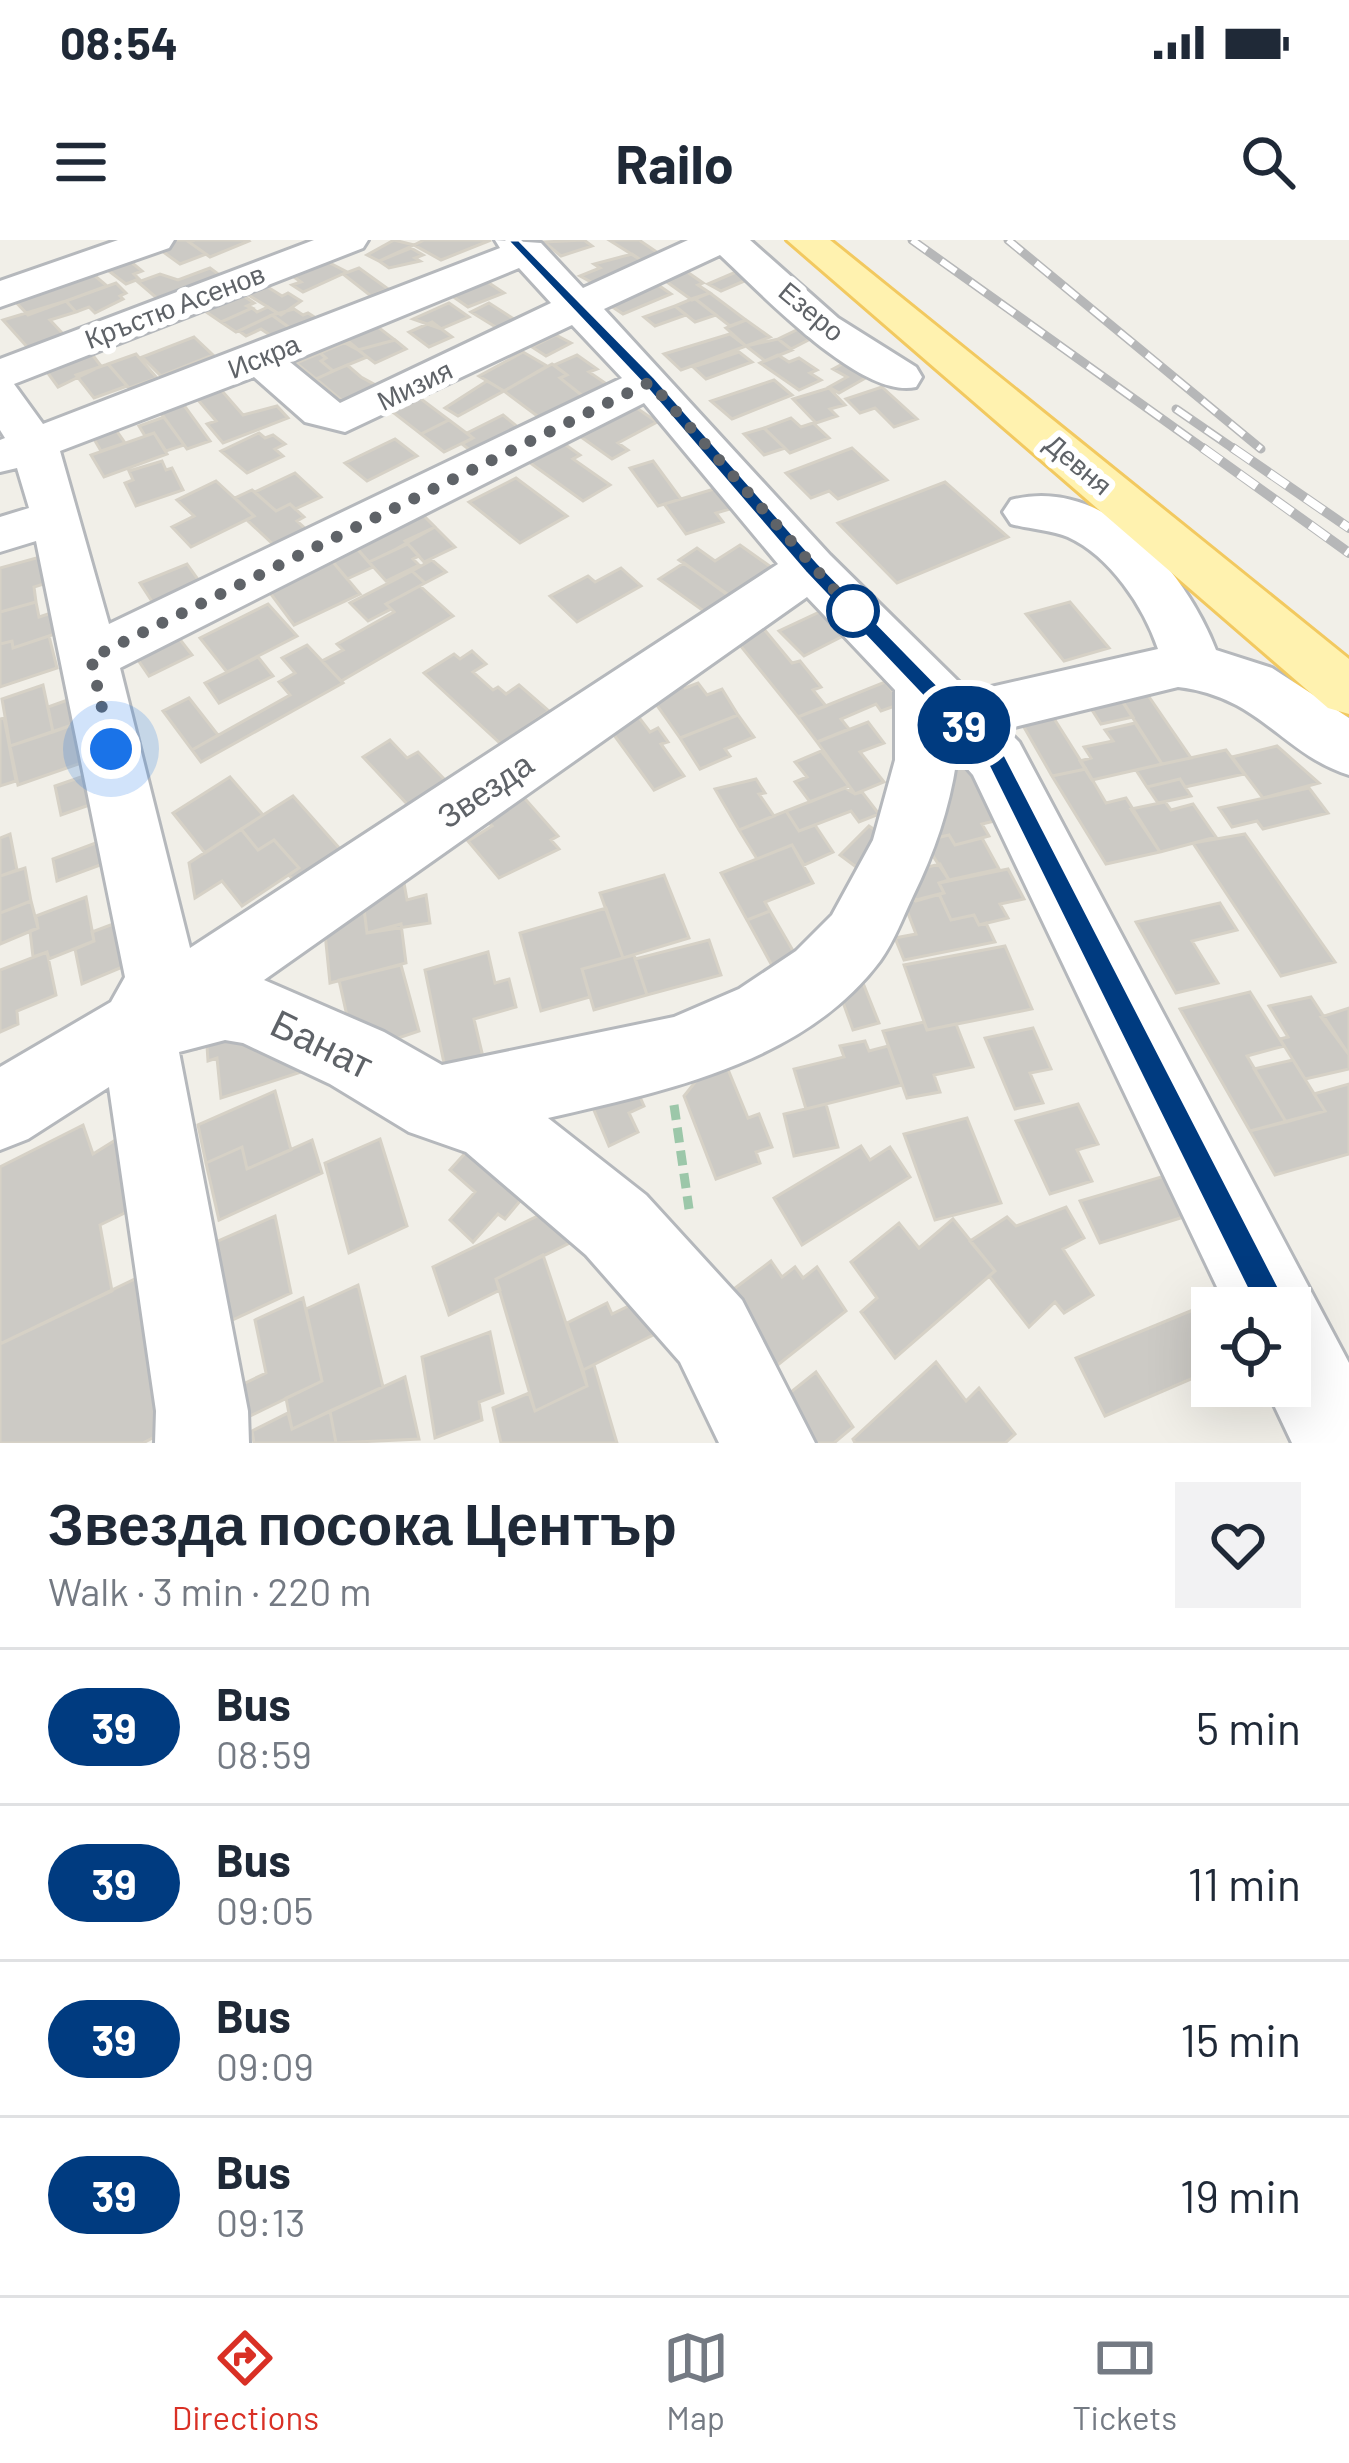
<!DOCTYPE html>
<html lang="en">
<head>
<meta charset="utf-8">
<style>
	:root { --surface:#fff; --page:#f2f2f3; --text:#1f2937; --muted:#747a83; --line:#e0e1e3; --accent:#d93025 }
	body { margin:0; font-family:Barlow,sans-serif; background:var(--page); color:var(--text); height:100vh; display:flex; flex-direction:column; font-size:45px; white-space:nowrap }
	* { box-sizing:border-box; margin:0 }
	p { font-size:39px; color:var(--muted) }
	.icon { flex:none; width:66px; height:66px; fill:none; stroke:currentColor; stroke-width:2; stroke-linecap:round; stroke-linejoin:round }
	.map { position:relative; height:1203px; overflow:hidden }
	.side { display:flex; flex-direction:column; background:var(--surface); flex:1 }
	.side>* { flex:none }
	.badge { padding:0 24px; border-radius:39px; font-size:42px; line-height:78px }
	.tools { position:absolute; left:1191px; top:1047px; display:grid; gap:24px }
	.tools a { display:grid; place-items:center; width:120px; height:120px; border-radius:0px; background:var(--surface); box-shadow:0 12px 48px #0002; font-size:60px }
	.you { position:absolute; width:60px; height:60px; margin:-30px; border:9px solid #fff; border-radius:50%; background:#1a73e8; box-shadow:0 0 0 18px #1a73e833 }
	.map>.badge { position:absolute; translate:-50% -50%; box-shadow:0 0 0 6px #fff }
	.round { display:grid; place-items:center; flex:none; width:126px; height:126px; border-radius:0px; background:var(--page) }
	.overview { display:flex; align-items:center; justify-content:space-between; height:204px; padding:0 48px }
	h1 { font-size:57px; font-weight:700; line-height:90px }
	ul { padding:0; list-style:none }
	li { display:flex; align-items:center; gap:36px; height:156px; padding:0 48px; border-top:3px solid var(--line) }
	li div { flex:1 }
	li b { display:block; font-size:45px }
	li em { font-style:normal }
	li .badge { min-width:132px; font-weight:700; text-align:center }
	.status { display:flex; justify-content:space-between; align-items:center; height:84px; padding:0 60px; background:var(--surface); direction:ltr }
	.status svg { height:33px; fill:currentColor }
	header { display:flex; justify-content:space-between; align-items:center; height:156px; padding:0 48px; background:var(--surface); font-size:54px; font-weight:700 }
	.tabs { display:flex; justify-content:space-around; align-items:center; height:168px; border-top:3px solid var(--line); background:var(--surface); font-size:33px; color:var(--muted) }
	.tabs a { display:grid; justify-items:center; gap:6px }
	.tabs .current { color:var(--accent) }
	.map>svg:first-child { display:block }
	.building { fill:#cccac5; stroke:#d6d1c6; stroke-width:3 }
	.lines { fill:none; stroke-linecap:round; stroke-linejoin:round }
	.minor-casing { stroke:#b5b8bc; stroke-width:6 }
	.major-casing { stroke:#f2c960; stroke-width:6 }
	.path { stroke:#9cc7a9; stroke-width:9; stroke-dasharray:15 8; stroke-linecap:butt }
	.minor { fill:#fff; fill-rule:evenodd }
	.major { fill:#fff2af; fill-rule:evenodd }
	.rail-far1-casing { stroke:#b6b7b8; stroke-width:9 }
	.rail-casing { stroke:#b6b7b8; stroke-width:10 }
	.rail-far1 { stroke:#fff; stroke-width:6; stroke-dasharray:18; stroke-linecap:butt }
	.rail { stroke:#fff; stroke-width:8; stroke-dasharray:22; stroke-linecap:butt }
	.line { fill:#003b80; stroke:#fff; stroke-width:3 }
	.walk { stroke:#5f6368; stroke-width:12; stroke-dasharray:0 21.6 }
	.stop-dot { fill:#fff; stroke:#003b80; stroke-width:6 }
	.labels { text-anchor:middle; stroke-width:12; stroke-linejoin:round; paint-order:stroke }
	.far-street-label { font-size:27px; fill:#5f6368; stroke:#fff }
	.street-label { font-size:33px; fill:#5f6368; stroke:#fff }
	.near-street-label { font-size:39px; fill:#5f6368; stroke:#fff }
</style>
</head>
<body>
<div class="status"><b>08:54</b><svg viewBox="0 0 49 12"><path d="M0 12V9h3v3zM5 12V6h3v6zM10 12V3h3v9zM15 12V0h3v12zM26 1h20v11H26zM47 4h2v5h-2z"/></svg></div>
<header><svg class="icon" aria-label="menu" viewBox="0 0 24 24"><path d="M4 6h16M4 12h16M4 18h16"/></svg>Railo<svg class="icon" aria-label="search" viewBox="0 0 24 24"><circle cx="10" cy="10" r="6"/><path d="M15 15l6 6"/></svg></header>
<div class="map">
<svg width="1349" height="1203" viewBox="0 0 1349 1203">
	<rect width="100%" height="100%" fill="#f1efe8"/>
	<path class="building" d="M171,0h24l-6,2 17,12 -26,10 -25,-18z
		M195,0h53l1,1 -39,16 -21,-15z
		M394,0l20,5 -35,16 -12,-6z
		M424,0h67l-50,20 -27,-15z
		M584,0l8,6 -31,10 -17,-14z
		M609,0h30l22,15 -17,7z
		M411,8l12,7 -8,3 5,3 -31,7 -10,-7z
		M632,14l12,8 -51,21 -13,-7 20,-8 -6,-4z
		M125,17l17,14 -8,3 5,5 -13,5 -25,-19z
		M328,22l19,10 -44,20 -11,-7 9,-3 -7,-5z
		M210,28l11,8 -62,24 -21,-18 22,-8 18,6z
		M359,28l29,21 -17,7 -28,-22z
		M683,29l20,14 -5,2 12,8 -18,7 -32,-23z
		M743,29l13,7 -35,15 -13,-7z
		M88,30l19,16 -79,29 -17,-18z
		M483,39l21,14 -36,14 -23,-16z
		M651,40l20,14 -48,20 -18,-12z
		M258,41l24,15 6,-3 13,8 -20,14 -41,-25z
		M116,43l10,10 -6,3 3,3 -28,14 -6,-6 -13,5 -10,-11z
		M238,52l16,11 -7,3 5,2 -31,14 -16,-11z
		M710,53l36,27 -16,6 -36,-28z
		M694,58l22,17 -21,7 -20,-16z
		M66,61l10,11 -26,8 15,16 -36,13 -26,-29z
		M449,63l20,14 -28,12 -28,-10z
		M489,63l28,18 -18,8 -28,-17z
		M675,66l11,9 -31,11 -11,-9z
		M268,67l9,6 -41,19 -15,-10 31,-14 5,4z
		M294,69l9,6 5,-2 11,7 -25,11 -22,-16z
		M272,75l22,16 -18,8 -15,-10 -15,7 -7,-5z
		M746,80l24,17 -24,9 -20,-18z
		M370,81l25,19 -37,10 -26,-14z
		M432,82l20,15 -23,10 -20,-15z
		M807,85l15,8 -31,16 -13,-10z
		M730,94l16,12 -65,24 -17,-16z
		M556,95l15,8 -25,13 -14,-9z
		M194,97l19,18 -52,21 -19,-19z
		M778,99l14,11 -27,11 -19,-15z
		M395,100l11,9 -31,14 -17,-13z
		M348,101l19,16 -34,14 -12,-10 5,-3 -6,-5z
		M88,109l13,17 -43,21 -16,-22z
		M523,112l24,14 -43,25 -25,-15z
		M739,112l13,10 -46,17 -13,-12z
		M320,113l6,5 -5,3 12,10 -17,8 -20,-16z
		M136,114l21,24 -28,10 -21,-24z
		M577,115l20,14 -8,3 19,13 -24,12 -24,-19 7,-3 -13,-10z
		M778,115l11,7 10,-4 18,12 -7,3 11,7 -22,10 -39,-27z
		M852,119l24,13 -37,21 -10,-6 18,-10 -14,-8z
		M108,124l19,22 -33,12 -18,-23z
		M552,124l15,11 -7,3 24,19 -44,21 -36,-27z
		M347,125l14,12 20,11 -35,16 -30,-25z
		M774,140l18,15 -60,24 -21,-18z
		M487,141l17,10 -46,25 -13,-8z
		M216,144l27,31 34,-9 11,12 -65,25 -16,-19 9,-3 -24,-28z
		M882,147l35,32 -23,8 -19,-19 -15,5 -14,-14z
		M829,148l16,17 -15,4 7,7 -21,7 -23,-24z
		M413,153l36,27 -28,14 -36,-28z
		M628,162l29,20 -39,21 10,7 -16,9 -31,-22 36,-19 -9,-7z
		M183,164l27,37 -23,8 -27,-37z
		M503,175l16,13 -48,23 -9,-7 11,-6 -6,-5z
		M164,177l20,28 -18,6 -12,-18 -9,3 -6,-10z
		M791,178l10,9 12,-4 16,15 -39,15 -26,-25z
		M449,180l24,18 -29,14 -23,-18z
		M114,187l11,16 -24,8 -10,-17z
		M764,188l21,20 -21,7 -20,-21z
		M154,193l13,21 -63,23 -13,-22z
		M259,193l6,5 8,-3 12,9 -10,5 8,7 -36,17 -26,-22z
		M395,199l22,17 -50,25 -22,-18z
		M563,203l17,12 -7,4 37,26 -27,16 -61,-44z
		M852,208l35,32 -49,19 -9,-8 -18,7 -25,-25z
		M162,221l4,9 6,-2 11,22 -47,16 -11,-23 8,-3 -4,-9z
		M653,221l28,38 -23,7 -28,-38z
		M295,233l26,24 -26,12 -5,-5 -14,7 -21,-19z
		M516,238l51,38 -47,27 -51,-41z
		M216,241l38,35 -63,31 -19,-20 22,-11 -17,-16z
		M945,242l63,55 -111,46 -59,-60z
		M714,249l16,20 -14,4 7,9 -37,12 -22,-30z
		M252,250l24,21 14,-7 14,13 -7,4 12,11 -32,16 -30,-28 7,-4 -19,-18z
		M421,273l14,14 -39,22 -27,13 -16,-18z
		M435,287l20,20 -31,15 -19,-21z
		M353,304l20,23 -26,12 -14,-17 -25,11 -7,-7z
		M408,304l11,12 -6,3 6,6 -33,16 -17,-19z
		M740,305l38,27 -42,28 -57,-40 18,-12 18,13z
		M47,315l6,26 -19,6 2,15 -36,10v-44z
		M432,320l14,12 -21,11 -13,-12z
		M333,322l27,32 -66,31 -32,-43 39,-6z
		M684,323l45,33 -24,16 -46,-33z
		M187,324l17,24 -47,21 -17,-26z
		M621,328l20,18 -64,36 -27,-26 38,-20 7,6z
		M412,331l13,12 -39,21 5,5 -23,12 -18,-18z
		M420,346l33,30 -112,65 -19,-20 21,-11 -6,-6 57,-32 -8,-8z
		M36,362l3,15 34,-11 6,20 -66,22 -1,-7 -12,3v-32z
		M1070,362l39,46 -45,13 -38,-47z
		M268,364l29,32 -70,36 -27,-34z
		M828,368l25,23 -49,25 -25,-25z
		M763,388l29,35 8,-2 21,26 -8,3 13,16 -28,11 -63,-78z
		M49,396l8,32 -57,19v-43l12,-3 1,7z
		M178,397l14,18 -43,21 -13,-19z
		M307,405l36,38 -142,79 -9,-12 98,-55 -11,-13 16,-9 -13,-15z
		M472,411l14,13 -13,8 20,18 5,-3 8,7 13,-9 30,26 -48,33 -77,-71 30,-19 6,5z
		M258,417l15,19 -54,27 -14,-20z
		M681,442l4,6 13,-5 9,12 15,-6 16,26 -58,23 -31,-44z
		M885,442l18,21 -22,8 -5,-7 -35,15 8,10 -32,13 -19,-25z
		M43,445l10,47 -43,14 -8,-47z
		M107,446l-29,37 -25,9 -5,-25z
		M1143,448l48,70 -29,6 -45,-71z
		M1117,453l16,24 -32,7 -16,-25z
		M189,458l29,37 -26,15 -29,-39z
		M1048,469l38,60 -34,7 -35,-61z
		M634,471l16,21 8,-4 10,14 -7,2 23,32 -30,14 -48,-66z
		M738,475l16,22 -29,12 5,7 -30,13 -20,-31z
		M4,478l12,63 -16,5v-67z
		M868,482l16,21 -24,9 24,30 -29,12 -38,-52z
		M78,483l9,38 -69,24 -8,-39z
		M1135,483l27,41 -70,16 -12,-19 11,-3 -7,-11 29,-6 -8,-11z
		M390,500l17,18 11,-6 29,30 -38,24 -46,-49z
		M1277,506l42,37 -56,15 -31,-41z
		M1226,510l18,24 -59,13 -5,-8 -33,8 -11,-17z
		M821,511l28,35 -39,16 -15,-20 12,-5 -12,-15z
		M966,516l37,63 -21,5 7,12 -34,9 -6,-10 -21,5 14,-78z
		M127,521l8,28 -74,26 -6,-29z
		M1086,529l20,34 20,-5 34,54 -54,12 -54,-88z
		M230,537l33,38 -58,38 -32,-40z
		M756,539l9,14 -6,1 15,22 -35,14 -24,-41z
		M1180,539l11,17 -33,7 -11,-16z
		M845,548l10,6 7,-2 17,22 -20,8 -8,-11 -52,20 -13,-20z
		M1309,548l19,25 -65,16 -6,-8 -25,6 -13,-19z
		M519,552l39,44 -7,4 8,9 -60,29 -31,-37 24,-15 -10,-11z
		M293,556l48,54 -46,32 -6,-7 10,-7 -25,-28 -16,10 -17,-21z
		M1165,562l6,8 22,-6 23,33 -56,15 -29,-43z
		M786,571l13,20 16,-6 18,27 -29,13 -12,-20 -35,14 -18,-29z
		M869,586l23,15 -29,31 -23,-17z
		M133,589l5,22 -81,30 -4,-22z
		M241,589l17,21 16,-10 25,28 -57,38 -20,-25 -27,17 -6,-35z
		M10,594l7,36 -17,6v-38z
		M1245,594l90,128 -54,14 -88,-133z
		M949,595l6,10 27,-7 17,31 -50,11 -26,-39z
		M792,605l21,38 -48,19 5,9 -23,9 -26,-47z
		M940,624l9,16 -10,3 5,10 -28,8 -13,-28z
		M25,628l6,33 -31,12v-37z
		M1008,629l16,30 -24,5 8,14 -29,7 -5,-10 -23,5 -12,-26 5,-1 -5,-10z
		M664,635l25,63 -66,20 -23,-65z
		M404,643l3,17 19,-5 4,28 -63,10 -5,-40z
		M362,653l5,40 34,-9 5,39 -76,20 -7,-70z
		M939,654l12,26 23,-5 5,10 7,-2 9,19 -91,18 -9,-22 21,-4 -12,-31z
		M86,657l8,44 -45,18 -2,-7 -14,5 -3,-26 8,-3 -2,-12z
		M31,661l7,27 -38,16v-31z
		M1220,663l17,27 -45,11 26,42 -42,10 -40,-71z
		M606,668l17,50 -41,11 8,28 -49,14 -21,-78z
		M770,671l29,50 -24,10 -28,-51z
		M145,672l11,41 -74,31 -7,-35 19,-8 -2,-9z
		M709,700l12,35 -74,20 -12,-36z
		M1005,706l27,63 -105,21 -23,-65z
		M47,712l9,43 -39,16 1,13 -18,8v-62z
		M488,712l7,31 14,-4 7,28 -42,12 9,38 -38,11 -20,-98z
		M634,715l13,40 -53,15 -12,-41z
		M401,725l18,66 -50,17 -16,-5 -14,-63z
		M859,733l20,50 -26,7 -13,-36z
		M1250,752l34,54 -37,10 39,66 -36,9 -70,-122z
		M1311,757l38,58v14l-44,10 -25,-40 8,-2 -19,-31z
		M1349,768v44h-2l-26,-35z
		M242,781l93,40 -114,37 -4,-40 -9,3 -1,-15 -11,3 -1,-13z
		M924,782l3,8 29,-6 17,43 -39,8 6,17 -33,6 -24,-67z
		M1033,788l18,41 -21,4 13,30 -28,6 -30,-71z
		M865,801l4,10 19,-5 14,39 -96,24 -12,-40 50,-12 -4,-11z
		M1293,820l32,51 -39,11 -32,-53z
		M727,827l21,51 11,-4 13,33 -16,5 4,11 -44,16 -32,-83 16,-20z
		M1349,844v70l-74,21 -25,-44 75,-20 -11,-17z
		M636,848l8,18 -15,7 9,19 -29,14 -21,-50z
		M275,851l16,59 -44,19 -5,-22 -36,16 -8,-38z
		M826,864l12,43 -44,9 -10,-42z
		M1078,864l20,40 -21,6 15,31 -42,13 -34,-73z
		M967,878l34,85 -66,17 -31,-86z
		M83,885l10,29 24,-15 22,67 -39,19 12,66 -112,53v-177z
		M380,899l27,87 -58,27 -24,-90z
		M312,900l10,33 -103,47 -13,-57 36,-16 5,22z
		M477,900l54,48 -26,31 -7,-5 -25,28 -23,-22 25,-28 -25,-22z
		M861,906l9,14 20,-13 20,30 -108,68 -28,-47z
		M1168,935l22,40 -90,28 -20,-42z
		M558,966l26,30 -88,43 4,11 -51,25 -16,-48z
		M1066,967l18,31 -21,11 30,46 -29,18 -9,-11 -26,25 -40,-51 6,-5 -25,-30 37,-24 9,9z
		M275,976l16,77 -61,28 -14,-79z
		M953,979l42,52 -100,87 -34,-46 16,-14 -26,-36 48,-39 20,25z
		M543,1015l44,131 -52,25 -39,-132z
		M771,1021l11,16 13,-10 8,11 14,-11 29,44 -76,60 -47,-74z
		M137,1038l27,154 -21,11h-143v-99z
		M358,1045l25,102 -91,42 -6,-31 36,-17 -16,-72z
		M303,1058l19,83 -74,36 -7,-32 25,-12 -11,-53z
		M639,1061l14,34 -70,35 -16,-47 40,-20 5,11z
		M1193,1070l19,34v26l-107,46 -29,-58z
		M490,1092l13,61 -24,9 3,18 -47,18 -13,-81z
		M936,1122l30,39 13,-13 36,46 -10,9h-150l-2,-4z
		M594,1125l23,78h-116l-8,-35 36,-15 6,18 52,-25 -4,-16z
		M816,1132l37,55 -19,16h-33l-25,-39z
		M405,1137l14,62 -83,4 -6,-32z
		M330,1171l6,32h-82l-2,-12 36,-18 4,16z"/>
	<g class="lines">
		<defs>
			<path id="minor" d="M118,0h56l-5,8 -169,59v-26z
				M314,0h54l-5,8 -349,136 29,40 457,-176 -5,-8 46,3 42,45 105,-48h62l88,78 78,49 6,10 -6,10c-55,13 -156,-95 -196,-132l-116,54 226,246 139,137 189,-43c-14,-42 -48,-93 -90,-112 -17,-7 -39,-8 -57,-13l-8,-12 8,-12c94,-25 175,72 205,150l56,18 77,50v57c-68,-22 -88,-78 -171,-88l-172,42 13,13 330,621v80h-57l-27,-57h25v-78h-63l-254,-533 -16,-18c-7,50 -22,94 -44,139 -10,21 -19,46 -33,65 -76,102 -216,130 -332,157l98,77 96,105 73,143h-96l-39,-81 -94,-107 -120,-103 -57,-20 -79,-48 -87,-41 -18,-3 -46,12 69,359 1,32h-94l1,-32 -47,-324 -81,52 -28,11v-83l111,-65 14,-25 -89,-436 -36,11v-35l29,-9 -12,-40 -17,4v-32l5,-2 -5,-8v-71zM519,28l32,35 -211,100 -50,-41zM572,85l50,53 -513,246 -49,-173 194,-74 51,45 40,10zM644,163l134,161 -588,384 -70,-280zM807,357l88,93v70l-22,80 -41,75 -36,36 -57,38 -65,28 -232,48 -58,-33 -120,-52z"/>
			<path id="major" d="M787,0h43l519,419v55l-21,-6z"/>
		</defs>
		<use href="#minor" class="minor-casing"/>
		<use href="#major" class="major-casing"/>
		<path class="path" d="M674,865l15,104"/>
		<use href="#minor" class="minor"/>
		<use href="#major" class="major"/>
		<defs>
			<path id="rail-far1" d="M912,0l295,211
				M1008,0l253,209
				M1176,169l61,42"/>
			<path id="rail" d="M1203,208l146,105
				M1233,208l116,80"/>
		</defs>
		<use href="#rail-far1" class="rail-far1-casing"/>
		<use href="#rail" class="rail-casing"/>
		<use href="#rail-far1" class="rail-far1"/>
		<use href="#rail" class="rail"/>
	</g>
	<path class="line" d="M507,0h12l136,138 163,185 186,190 280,544 4,11 -4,11 -11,4 -11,-4 -274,-554 -183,-193 -161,-187z"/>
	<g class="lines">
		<path class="walk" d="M111,509l-20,-91 559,-276 203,229"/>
	</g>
	<circle class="stop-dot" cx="853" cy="371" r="24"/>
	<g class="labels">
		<g class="far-street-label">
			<text transform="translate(175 67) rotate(-21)" y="9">Кръстю Асенов</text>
			<text transform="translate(811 72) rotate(40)" y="9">Езеро</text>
			<text transform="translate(264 117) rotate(-22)" y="9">Искра</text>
			<text transform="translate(415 146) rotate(-26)" y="9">Мизия</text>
			<text transform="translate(1078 225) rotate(40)" y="9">Девня</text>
		</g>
		<g class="street-label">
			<text transform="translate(485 550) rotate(-34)" y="12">Звезда</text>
		</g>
		<g class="near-street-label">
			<text transform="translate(322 804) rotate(26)" y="14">Банат</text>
		</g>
	</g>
</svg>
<div class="tools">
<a><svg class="icon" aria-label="locate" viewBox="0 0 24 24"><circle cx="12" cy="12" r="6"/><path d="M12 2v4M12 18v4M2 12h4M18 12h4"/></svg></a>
</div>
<div class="you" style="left:111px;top:509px"></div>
<b class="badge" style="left:964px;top:485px;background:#003b80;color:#fff">39</b>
</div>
<section class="side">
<div class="overview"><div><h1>Звезда посока Център</h1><p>Walk · 3 min · 220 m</p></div><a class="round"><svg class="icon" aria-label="heart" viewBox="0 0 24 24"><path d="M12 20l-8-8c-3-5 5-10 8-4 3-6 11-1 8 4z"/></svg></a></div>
<ul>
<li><span class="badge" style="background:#003b80;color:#fff">39</span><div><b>Bus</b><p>08:59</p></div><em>5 min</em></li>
<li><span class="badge" style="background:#003b80;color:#fff">39</span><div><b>Bus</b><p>09:05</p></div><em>11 min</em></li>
<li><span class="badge" style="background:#003b80;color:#fff">39</span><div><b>Bus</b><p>09:09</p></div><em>15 min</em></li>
<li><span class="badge" style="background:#003b80;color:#fff">39</span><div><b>Bus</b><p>09:13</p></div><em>19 min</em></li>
</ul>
</section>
<nav class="tabs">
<a class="current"><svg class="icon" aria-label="directions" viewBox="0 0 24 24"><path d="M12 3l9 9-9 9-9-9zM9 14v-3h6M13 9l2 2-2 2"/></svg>Directions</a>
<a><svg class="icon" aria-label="map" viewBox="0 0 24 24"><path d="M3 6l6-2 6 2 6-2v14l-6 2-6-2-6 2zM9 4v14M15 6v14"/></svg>Map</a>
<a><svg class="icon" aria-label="tickets" viewBox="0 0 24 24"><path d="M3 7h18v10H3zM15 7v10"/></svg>Tickets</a>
</nav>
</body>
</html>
